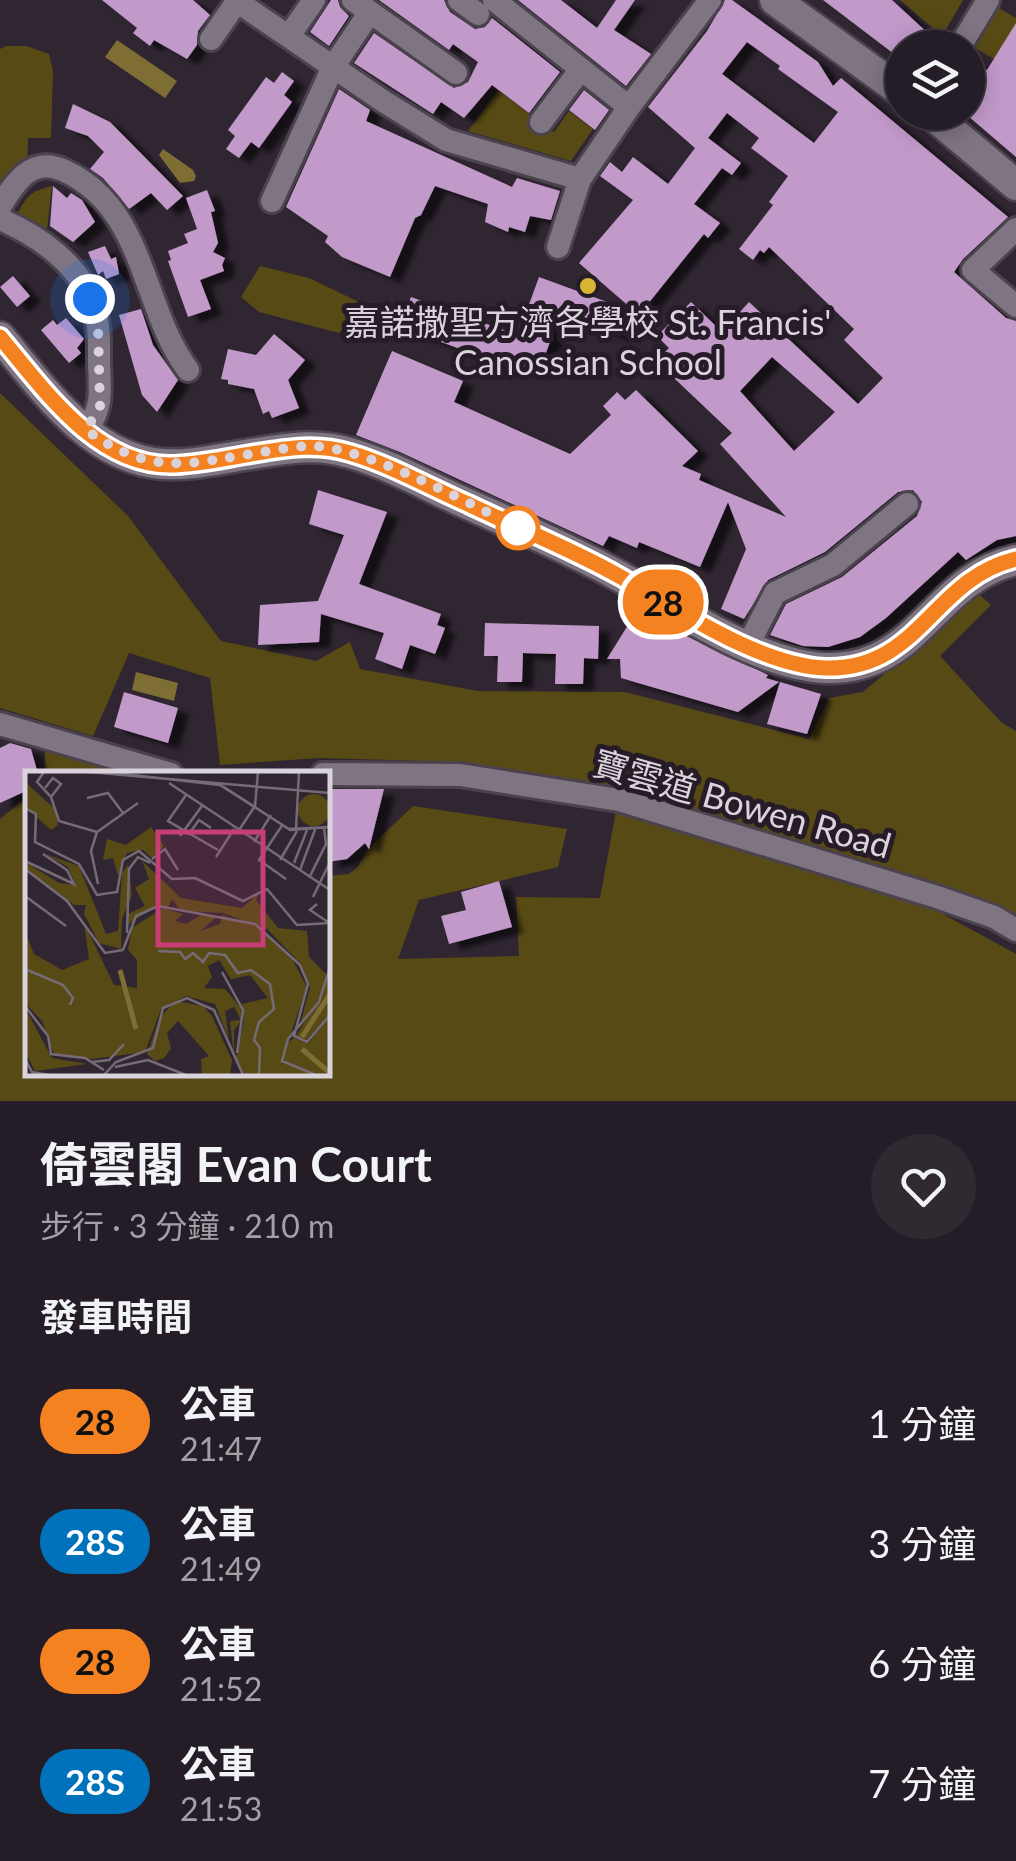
<!DOCTYPE html>
<html lang="zh-TW">
<head>
<meta charset="utf-8">
<style>
	:root { --surface:#241c26; --page:#302932; --text:#f1f3f6; --muted:#a3a1a7; --line:#413a43 }
	body { margin:0; font-family:Lato,"Noto Sans TC",sans-serif; background:var(--page); color:var(--text); height:100vh; display:flex; flex-direction:column; font-size:38px; white-space:nowrap }
	* { box-sizing:border-box; margin:0 }
	p { font-size:32px; color:var(--muted) }
	.icon { flex:none; width:55px; height:55px; fill:none; stroke:currentColor; stroke-width:2; stroke-linecap:round; stroke-linejoin:round }
	.map { position:relative; height:1101px; overflow:hidden }
	.side { display:flex; flex-direction:column; background:var(--surface); flex:1 }
	.side>* { flex:none }
	.badge { padding:0 20px; border-radius:32px; font-size:35px; line-height:65px }
	.controls { position:absolute; left:885px; top:30px; display:grid; gap:20px }
	.controls a { display:grid; place-items:center; width:100px; height:100px; border-radius:50%; background:var(--surface); box-shadow:0 5px 25px #0003,0 0 0 2px var(--line); font-size:50px }
	.you { position:absolute; width:50px; height:50px; margin:-25px; border:8px solid #fff; border-radius:50%; background:#1a73e8; box-shadow:0 0 0 15px #1a73e833 }
	.map>.badge { position:absolute; translate:-50% -50%; box-shadow:0 0 0 5px #fff }
	h2 { padding:0 40px; font-size:38px; line-height:90px }
	.round { display:grid; place-items:center; flex:none; width:105px; height:105px; border-radius:52px; background:var(--page) }
	.summary { display:flex; align-items:center; justify-content:space-between; height:170px; padding:0 40px }
	h1 { font-size:48px; font-weight:700; line-height:75px }
	ul { padding:0; list-style:none }
	li { display:flex; align-items:center; gap:30px; height:120px; padding:0 40px }
	li div { flex:1 }
	li b { display:block; font-size:38px }
	li em { font-style:normal }
	li .badge { min-width:110px; font-weight:700; text-align:center }
	.map>svg:first-child { display:block }
	.green { fill:#584a15 }
	.water { fill:#7f6e33 }
	.building { fill:#c29aca; fill-rule:evenodd; filter:url(#shadow) }
	.lines { fill:none; stroke-linecap:round; stroke-linejoin:round }
	.street-casing { stroke:#4a424c; stroke-width:28 }
	.secondary-casing { stroke:#4a424c; stroke-width:35 }
	.street { stroke:#7f7482; stroke-width:22 }
	.secondary { stroke:#7f7482; stroke-width:30 }
	.line-casing { stroke:#fff; stroke-width:22 }
	.line { stroke:#f58220; stroke-width:15 }
	.walk { stroke:#dad3db; stroke-width:10; stroke-dasharray:0 18 }
	.poi-dot { fill:#d7b434; stroke:#261c28; stroke-width:4 }
	.stop-dot { fill:#fff; stroke:#f58220; stroke-width:5 }
	.labels { text-anchor:middle; stroke-width:10; stroke-linejoin:round; paint-order:stroke }
	.poi-label { font-size:35px; fill:#dad3db; stroke:#261c28 }
	.street-label { font-size:35px; fill:#dad3db; stroke:#261c28 }
	.inset-river { fill:none; stroke:#7f6e33; stroke-width:5 }
	.inset-road { fill:none; stroke:#746b76; stroke-width:2.5 }
	.view { fill:#c73d75; fill-opacity:0.15; stroke:#c73d75; stroke-width:5 }
	.inset-edge { fill:none; stroke:#dad3db; stroke-width:5 }
</style>
</head>
<body>
<div class="map">
<svg width="1016" height="1101" viewBox="0 0 1016 1101">
	<defs>
		<filter id="shadow"><feDropShadow dx="11" dy="6" stdDeviation="2.5" flood-color="#0009"/></filter>
	</defs>
	<rect width="100%" height="100%" fill="#302632"/>
	<path class="green" d="M900,0h63l-21,36z
		M999,8l17,10v23l-22,18 -19,-11z
		M6,46h20l23,8 4,17 -2,67h-23l-1,29 -27,33v-151z
		M498,90l56,42 15,-21 24,18 -22,32 -103,-30z
		M52,186l-5,43 -30,-14c9,-19 14,-24 35,-29z
		M260,266l49,12 56,27 -26,28 -80,-21 -18,-15z
		M0,393l128,123 93,125 95,20 34,-19 10,27 118,22 147,1 184,47 20,-41 34,-6 116,-98 12,11 -51,51 61,66 15,9v193l-71,-39 -321,-98 -162,-25 -143,-4 -99,7 -10,-87 -81,-25 -36,83 -93,-28z
		M44,743l82,24 -1,6h-79z
		M27,797l1,277h300v-198l21,-2 8,-6 11,-19 45,-43 154,23 -9,38 -139,33 -21,59 121,-3 -3,-59 84,1 16,-87 316,97 84,46v147h-1016v-282z"/>
	<path class="water" d="M117,40l60,41 -12,17 -60,-41z
		M163,149l30,21 3,6 -2,5 -14,2 -21,-28z
		M136,672l42,11 -4,18 -42,-11z"/>
	<path class="building" d="M102,0h91l17,15 -12,16 -1,14 -10,14 -33,-19 -4,6 -17,-13 4,-5z
		M331,0h7l2,7 9,9 -20,30 -19,-14z
		M379,0h65l6,12 25,17 10,-2 7,-9 68,54 -31,41 -37,-28 -28,33 -23,-16 -8,12 -79,-51 20,-30 80,55 14,-6 10,-20 -25,-18 -4,6z
		M518,0h43l36,28 19,-28h19l-21,30 37,24 -25,32z
		M725,0h7l86,62 15,24 8,-8 167,139 -45,42 -9,13 52,46 10,3v215l-19,4 -31,20 -8,-8 -72,66 -26,19 -32,10 -25,-1 -33,-11 16,-31 56,-27 75,-61 5,-14 -9,-12 -15,2 -73,60 -57,28 -24,39 -23,-10 25,-60 -18,-47 -28,65 -61,-25 -2,6 -28,-12 -6,10 -203,-94 -44,-17 36,-84 71,30 -9,21 116,52 41,-39 -8,-9 14,-14 8,8 11,-10 62,61 -16,15 19,8 -2,6 87,37 -66,-73 12,-11 -76,-72 13,-13 -12,-12 34,-34 31,30 27,-30 109,102 25,-26 -39,-38 10,-11 -85,-82 -5,6 -4,-3 -7,10 -14,-11 34,-44 -4,-3 19,-26 -37,-28 8,-10 -32,-25 -19,25 33,25 -9,12 -10,-7 -28,36 26,19 -12,15 -4,-4 -65,81 -60,-52 54,-63 -33,-24 10,-14 12,10 11,-15 35,27 27,-36 -47,-41 59,-76zM747,42l33,24 -2,3 60,43 -24,31 -92,-69zM772,357l63,55 -41,39 -54,-60z
		M823,0h69l52,48h-42v12z
		M1016,23v134l-48,-41v-56l19,10z
		M282,72l12,9 -10,14 8,7 -33,46 -8,-6 -12,16 -13,-9 9,-13 -7,-6 38,-53 8,6z
		M339,89l31,21 -4,11 146,66 5,-9 43,13 -9,29 -21,-4 -5,16 -16,-5 -1,5 -23,-10 3,-18 -53,-18 -14,29 -6,3 -25,59 -48,-20 -17,-15 3,-6 -42,-29z
		M584,90l25,20 -14,20 -26,-20z
		M73,104l37,18 73,74 -16,14 -16,-17 -22,16 -26,-31 -13,-9 14,-17 -16,-16 -23,-8z
		M53,186l14,12 4,-5 11,7 13,22 -22,20 -23,-16z
		M207,190l8,21 -4,1 7,31 -5,9 12,6 -3,7 2,6 -24,9 11,29 -23,8 -20,-56 3,-1 -3,-9 20,-8 -4,-9 13,-5 -11,-31z
		M105,246l6,13 5,-2 3,17 -13,5 -3,-8 -5,4 -10,-23z
		M13,276l17,20 -13,11 -17,-20z
		M539,277l90,33 -9,26 -60,-22 -21,58 -30,-11 -2,5 -107,-39 11,-30 107,38z
		M141,309l12,36 25,35 -21,32 -15,-17 -23,-80z
		M66,318l18,21 -7,9 4,5 -12,10 -28,-33 12,-10 4,5z
		M274,334l31,26 -17,20 11,28 -27,10 -3,-7 -6,3 -9,-25 -26,-5v-4l-7,-1 7,-30 28,6z
		M318,490l69,22 -28,72 82,30 -4,11 8,3 -10,26 -25,-9 -8,24 -27,-10 9,-26 -63,-19 -2,28 -61,3 2,-40 58,-4 26,-66 -35,-11z
		M636,612l132,63 -2,3 13,4 -41,30 -117,-34 -1,-19h-13z
		M485,623l114,3 -1,33 -14,-1 -1,26h-28l1,-30 -33,-1 -1,29h-25l1,-26h-14z
		M780,682l41,12 -14,40 -40,-10z
		M124,692l54,16 -10,35 -54,-16z
		M10,743l21,6 7,25h-10v16l-28,13v-55z
		M328,789h56l-15,60 -4,-6 -18,16 -19,3z
		M499,881l13,46 -63,17 -8,-28 25,-6 -5,-18z"/>
	<g class="lines">
		<defs>
			<path id="street" d="M235,0l148,101 63,39 134,39
				M353,0l103,73
				M459,0l19,14
				M494,0l135,107
				M289,36l25,-36
				M211,39l27,-39
				M959,48l29,-48
				M541,122l40,-53
				M272,201l61,-134 37,-55
				M0,207c15,-25 32,-52 65,-36 81,38 76,136 123,199
				M0,219c39,17 81,46 94,89 6,18 5,37 5,55 1,28 4,43 -12,67
				M1016,229l-43,41 43,36
				M558,247l22,-68 49,-72 81,-107
				M748,645l27,-52 58,-28 74,-61
				M0,724l171,50
				M323,774l137,1 159,25 318,97 57,20 22,13"/>
			<path id="secondary" d="M775,0l127,92
				M929,112l87,73
				M0,337c42,50 90,122 163,127 27,2 55,-5 82,-9 36,-6 69,-13 105,-2 39,11 75,32 111,48 53,24 107,47 158,75 57,32 139,89 206,92 95,3 107,-89 191,-108"/>
		</defs>
		<use href="#street" class="street-casing"/>
		<use href="#secondary" class="secondary-casing"/>
		<use href="#street" class="street"/>
		<use href="#secondary" class="secondary"/>
	</g>
	<g class="lines">
		<defs>
			<path id="line" d="M0,337c43,51 95,128 170,128 25,0 51,-6 75,-10 37,-6 69,-13 105,-2 41,12 79,34 118,51 50,24 103,45 151,72 57,32 139,89 206,92 95,3 107,-89 191,-109"/>
		</defs>
		<use href="#line" class="line-casing"/>
		<use href="#line" class="line"/>
		<path class="walk" d="M90,299l8,26 2,81 -14,24c67,47 101,34 177,22 20,-3 40,-8 61,-5 63,10 146,58 206,86l-12,-5"/>
	</g>
	<circle class="poi-dot" cx="588" cy="286" r="10"/>
	<circle class="stop-dot" cx="518" cy="528" r="20"/>
	<g class="labels">
		<g class="poi-label">
			<text x="588" y="335">嘉諾撒聖方濟各學校 St. Francis'<tspan x="588" dy="40">Canossian School</tspan></text>
		</g>
		<g class="street-label">
			<text transform="translate(742 805) rotate(16)" y="12">寶雲道 Bowen Road</text>
		</g>
	</g>
	<g transform="translate(25 771)">
		<rect width="305" height="305" fill="#302632"/>
		<path d="M0,11l30,27 3,16 -7,5 -26,-23zM273 39a16 16 0 1 1 32 0a16 16 0 1 1-32 0ZM126,56l13,19 -12,12 -9,-8 -16,3 -9,23 -5,-18 -10,2 4,-21 19,6zM20,83l34,12 27,68 12,-3 4,-58 13,-18 -7,10 4,30 -10,24 -1,30 -22,-6 -15,-29 2,-9h-12l-49,-37v-6l34,21 17,2 -8,-18zM117,90l39,37 61,10 17,-15 -3,7 22,28 29,3 2,26 21,21v36l-24,27 -10,-5 17,-27 -14,20 11,-42 -9,-23 -34,-35 -44,-16 -42,-2 -9,-12 -4,9 -10,-3 -31,20 -1,-10 19,-9 -10,-18 14,-9zM138,137l20,6 -8,7 11,3 15,-9 16,2 -17,14 20,-7 2,-9 33,10 36,32 16,30 -19,55 6,-4 14,6 22,-28v59h-86l-8,-17 8,-37 -2,-17 26,-6 -18,-23 -19,4 -12,-19 -11,6 4,11 -8,11 21,1 16,19v13l-7,9v26l-4,-35 11,-1 -7,-13 -9,4 4,29 -14,-36 -29,-8 -25,13 -16,43 -53,7 -38,-4 -12,-34 -17,-18v-71l9,22 28,16 27,-11 -5,-36 30,62 23,3v-28l-9,-10 4,-22zM151,230l27,5 9,10 20,44 -2,15h-28l-1,-16 8,-3 -31,-35 -11,12 4,16 -7,9 -9,3 -8,-7 13,-37zM0,237l27,50 35,6 -52,7 -10,-19z" fill="#584a15"/>
		<path class="inset-river" d="M95,199l16,59M277,266l28,-43M277,278l28,24"/>
		<path class="inset-road" d="M19,1l-7,10 14,15 8,24 38,11M63,1l242,21M81,1l114,13 69,44 41,-2M260,1h45M144,12l161,107M199,16l66,43 40,-3M20,17l8,-10 8,6 -10,13M161,24l-18,26 50,29M62,27l21,-5 15,20M0,37l11,6 -1,28 44,22 18,31 20,-3 6,-32 16,-9 33,28 23,-1 48,23 24,-12 30,36 33,-2M258,53l-24,36 27,19M271,58l3,-57M214,59l16,-24 3,-34M72,61l-6,19 7,33M72,61l41,-29M163,64l11,-15 12,8M155,65l22,-30M229,71l17,-27M191,86l18,-28M127,88l13,-10 13,21M255,89l17,-29M0,90l49,23 -7,-14 -24,-16M269,92l13,-33M0,98l42,32 38,52 18,-3M275,99l16,-43M284,107l17,-34 -2,-16M0,125l41,30M288,126l17,-35M292,133l-7,6 18,12M102,162l2,-64 9,-12 12,6M98,179l13,-34 22,-10 97,18 45,41 8,19 -14,52 13,6 23,-27M133,180l22,1 5,7 8,-6 10,9 6,-9 16,2 13,18 13,-3 19,14 4,25 -15,13 -5,18 6,8 -1,27M0,198l38,16 10,13 -3,7M197,201l21,38 -6,43M0,235l23,30 3,18 34,4 19,12M0,288l7,13 17,3M67,291l17,-2 15,-16M90,296l33,-7 38,15M79,304l12,-13 37,-14 10,-40 24,-10 27,12 29,65M291,304l-34,-14 6,-22 31,-37 11,-35"/>
		<path class="view" d="M133,61h105v113h-105z"/>
		<rect width="305" height="305" class="inset-edge"/>
	</g>
</svg>
<div class="controls">
<a><svg class="icon" aria-label="layers" viewBox="0 0 24 24"><path d="M12 4l9 5-9 5-9-5zM3 14l9 5 9-5"/></svg></a>
</div>
<div class="you" style="left:90px;top:299px"></div>
<b class="badge" style="left:663px;top:602px;background:#f58220;color:#111">28</b>
</div>
<section class="side">
<div class="summary"><div><h1>倚雲閣 Evan Court</h1><p>步行 · 3 分鐘 · 210 m</p></div><a class="round"><svg class="icon" aria-label="heart" viewBox="0 0 24 24"><path d="M12 20l-8-8c-3-5 5-10 8-4 3-6 11-1 8 4z"/></svg></a></div>
<h2>發車時間</h2>
<ul>
<li><span class="badge" style="background:#f58220;color:#111">28</span><div><b>公車</b><p>21:47</p></div><em>1 分鐘</em></li>
<li><span class="badge" style="background:#0072bc;color:#fff">28S</span><div><b>公車</b><p>21:49</p></div><em>3 分鐘</em></li>
<li><span class="badge" style="background:#f58220;color:#111">28</span><div><b>公車</b><p>21:52</p></div><em>6 分鐘</em></li>
<li><span class="badge" style="background:#0072bc;color:#fff">28S</span><div><b>公車</b><p>21:53</p></div><em>7 分鐘</em></li>
</ul>
</section>
</body>
</html>
